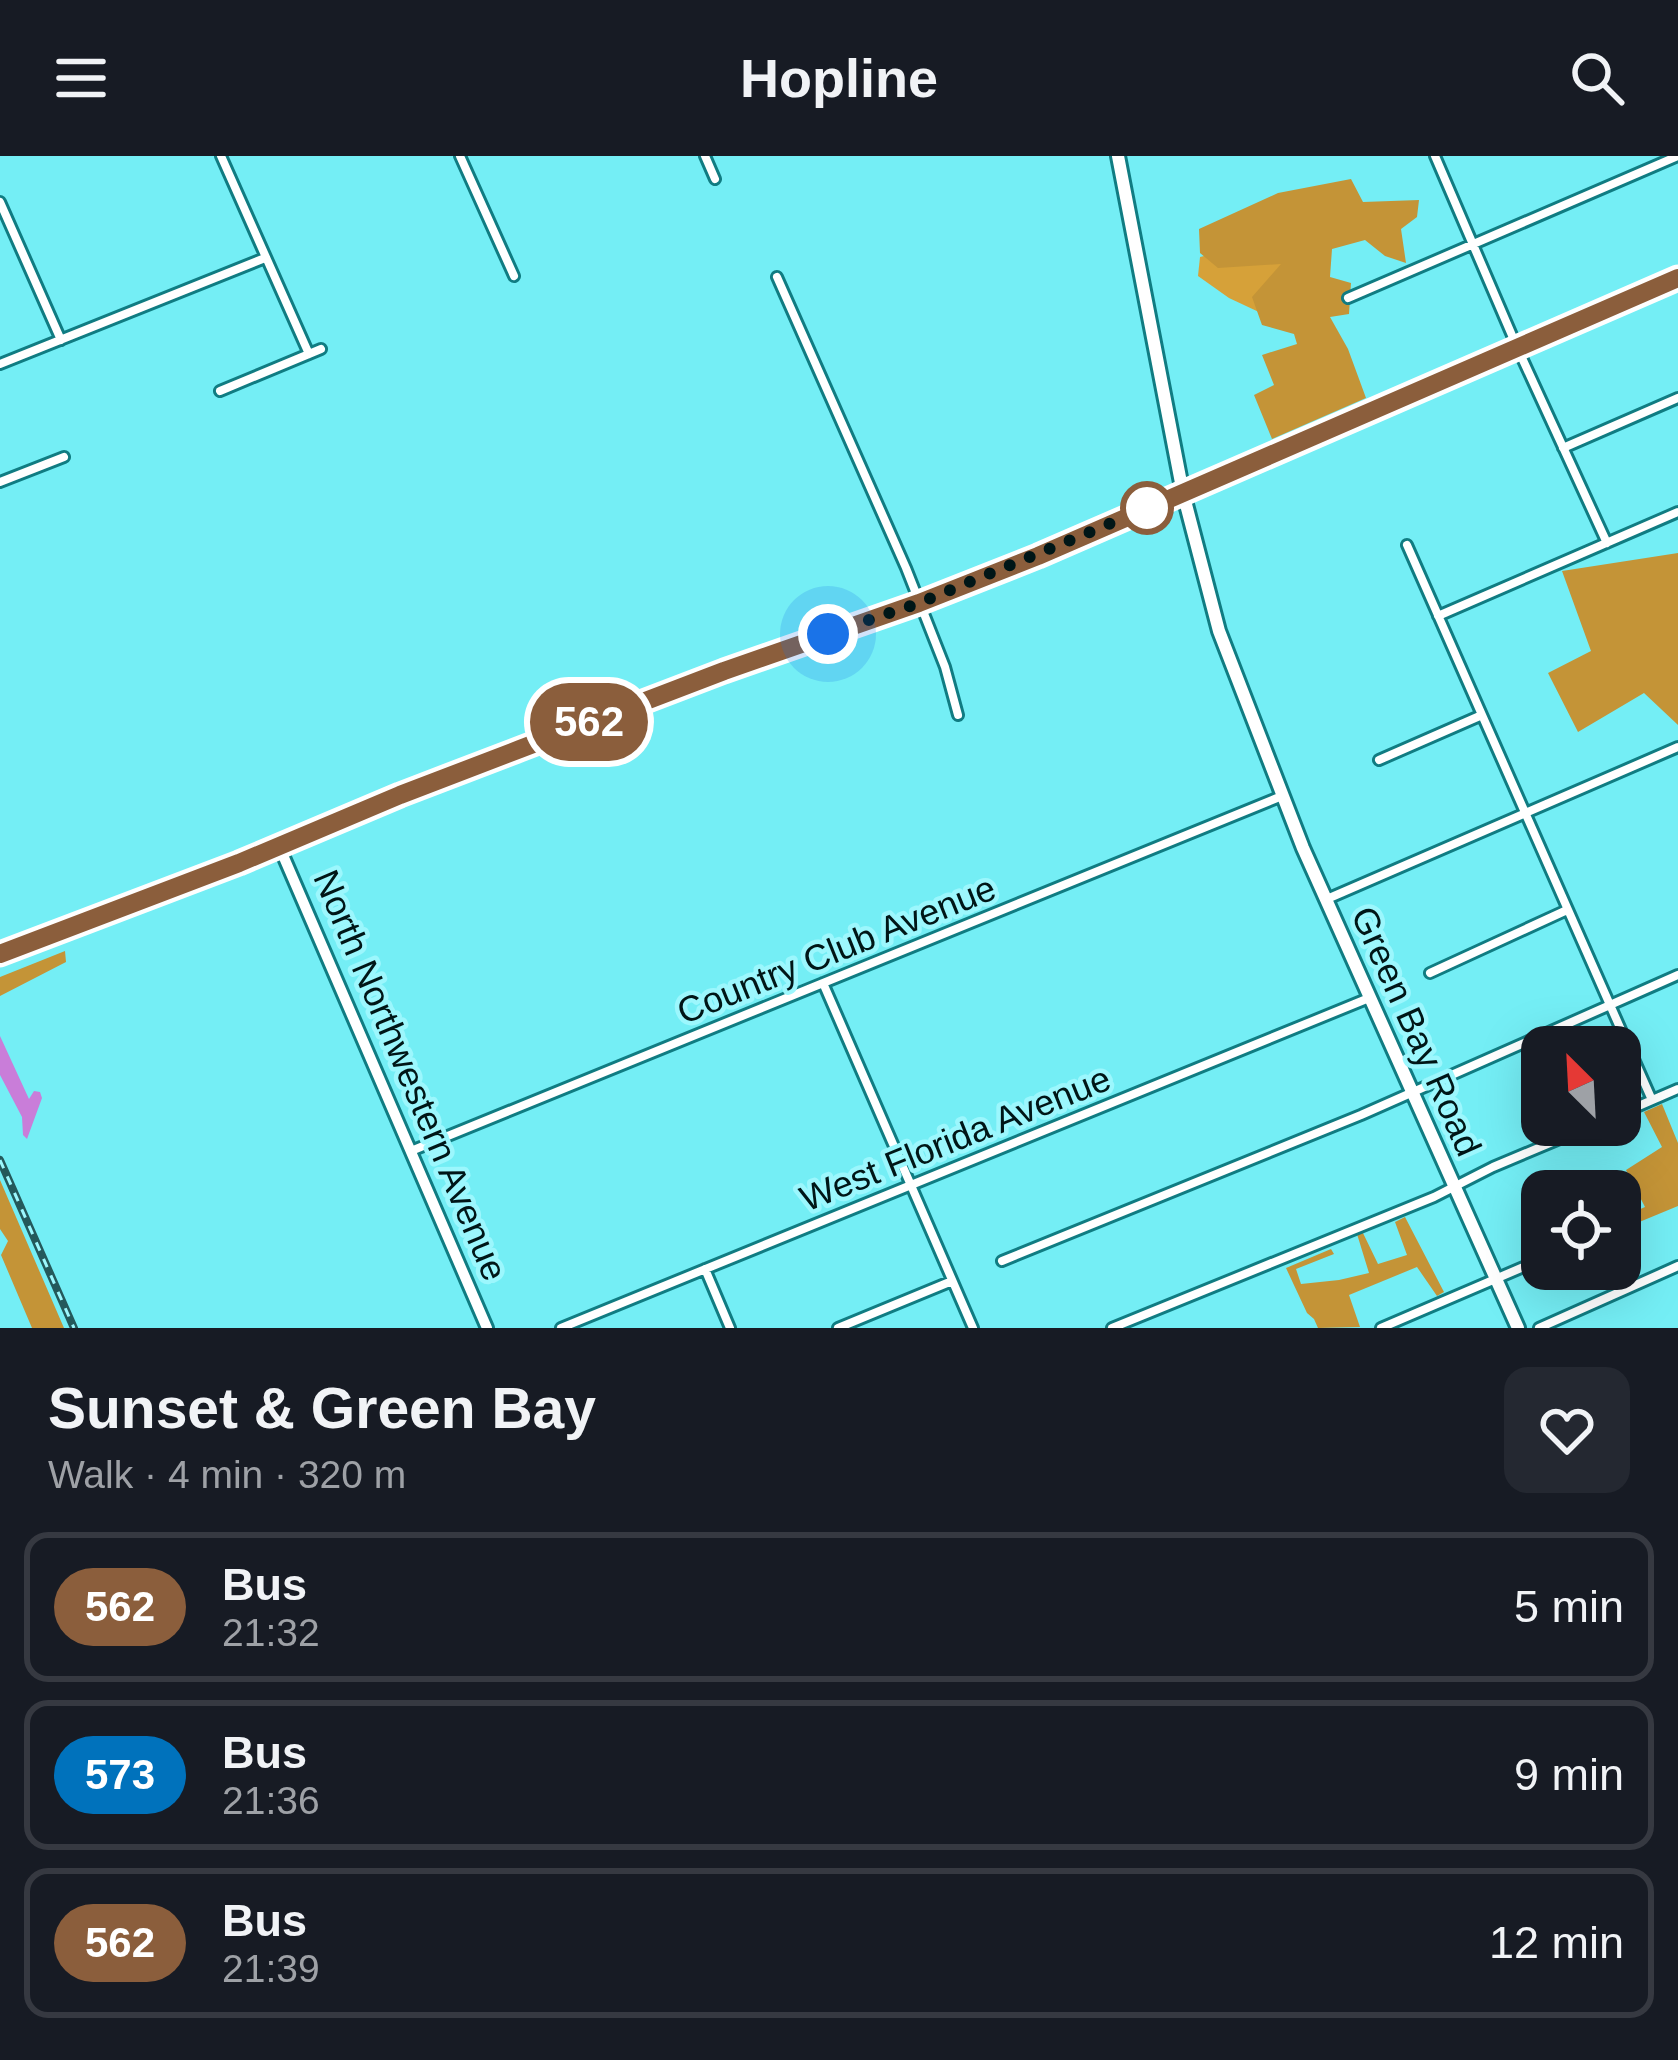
<!DOCTYPE html>
<html lang="en">
<head>
<meta charset="utf-8">
<style>
	:root { --surface:#171b24; --page:#242831; --text:#f1f3f6; --muted:#9ea1a6; --line:#363941 }
	body { margin:0; font-family:Arial,sans-serif; background:var(--page); color:var(--text); height:100vh; display:flex; flex-direction:column; font-size:45px; white-space:nowrap }
	* { box-sizing:border-box; margin:0 }
	p { font-size:39px; color:var(--muted) }
	.icon { flex:none; width:66px; height:66px; fill:none; stroke:currentColor; stroke-width:2; stroke-linecap:round; stroke-linejoin:round }
	.map { position:relative; height:1172px; overflow:hidden }
	.details { display:flex; flex-direction:column; background:var(--surface); flex:1 }
	.details>* { flex:none }
	.badge { padding:0 24px; border-radius:39px; font-size:42px; line-height:78px }
	.needle { width:78px; rotate:336deg }
	.buttons { position:absolute; left:1521px; top:870px; display:grid; gap:24px }
	.buttons a { display:grid; place-items:center; width:120px; height:120px; border-radius:24px; background:var(--surface); box-shadow:0 12px 48px #0002; font-size:60px }
	.you { position:absolute; width:60px; height:60px; margin:-30px; border:9px solid #fff; border-radius:50%; background:#1a73e8; box-shadow:0 0 0 18px #1a73e833 }
	.map>.badge { position:absolute; translate:-50% -50%; box-shadow:0 0 0 6px #fff }
	.round { display:grid; place-items:center; flex:none; width:126px; height:126px; border-radius:24px; background:var(--page) }
	.headline { display:flex; align-items:center; justify-content:space-between; height:204px; padding:0 48px }
	h1 { font-size:57px; font-weight:700; line-height:90px }
	ul { padding:0; list-style:none }
	li { display:flex; align-items:center; gap:36px; height:150px; margin:0 24px 18px; padding:0 24px; border:6px solid var(--line); border-radius:24px }
	li div { flex:1 }
	li b { display:block; font-size:45px }
	li em { font-style:normal }
	li .badge { min-width:132px; font-weight:700; text-align:center }
	header { display:flex; justify-content:space-between; align-items:center; height:156px; padding:0 48px; background:var(--surface); font-size:54px; font-weight:700 }
	.map>svg:first-child { display:block }
	.green { fill:#d6a139 }
	.forest { fill:#c49437 }
	.water { fill:#c97dd9 }
	.lines { fill:none; stroke-linecap:round; stroke-linejoin:round }
	.street-casing { stroke:#107c82; stroke-width:14 }
	.secondary-casing { stroke:#107c82; stroke-width:16 }
	.primary-casing { stroke:#107c82; stroke-width:18 }
	.street { stroke:#fff; stroke-width:8 }
	.secondary { stroke:#fff; stroke-width:10 }
	.primary { stroke:#fff; stroke-width:12 }
	.rail-casing { stroke:#24595b; stroke-width:8 }
	.rail { stroke:#9cf7fd; stroke-width:3; stroke-dasharray:9; stroke-linecap:butt }
	.line-casing { stroke:#fff; stroke-width:27 }
	.line { stroke:#8b5e3c; stroke-width:18 }
	.walk { stroke:#001617; stroke-width:12; stroke-dasharray:0 21.6 }
	.stop-dot { fill:#fff; stroke:#8b5e3c; stroke-width:6 }
	.labels { text-anchor:middle; stroke-width:9; stroke-linejoin:round; paint-order:stroke }
	.street-label { font-size:36px; fill:#001617; stroke:#9cf7fd }
</style>
</head>
<body>
<header><svg class="icon" aria-label="menu" viewBox="0 0 24 24"><path d="M4 6h16M4 12h16M4 18h16"/></svg>Hopline<svg class="icon" aria-label="search" viewBox="0 0 24 24"><circle cx="10" cy="10" r="6"/><path d="M15 15l6 6"/></svg></header>
<div class="map">
<svg width="1678" height="1172" viewBox="0 0 1678 1172">
	<rect width="100%" height="100%" fill="#74eef5"/>
	<path class="green" d="M1241,91l51,17 -31,49 -32,-15 -31,-22 2,-19z"/>
	<path class="forest" d="M1351,23l12,23 56,-2 -2,17 -16,12 5,34 -21,-7 -20,-16 -33,9 -2,28 21,6 -2,31 -19,3 18,32 18,49 -94,41 -18,-44 20,-10 -12,-30 35,-11 -3,-10 -32,-9 -10,-28 29,-33 -63,4 -18,-15 -1,-24 79,-36z
		M1678,397v172l-34,-32 -66,39 -30,-59 43,-22 -29,-80z
		M65,795l1,11 -66,34v-19z
		M1662,948l16,39v63l-58,24v-12l25,-11 -19,-37 36,-23 -18,-35z
		M0,1024l64,148h-32l-31,-73 7,-14 -8,-12z
		M1405,1061l39,75 -7,4 -20,-29 -68,28 11,32 -42,1 -4,-9 -7,-6 -21,-45 45,-19 3,5 -38,15 5,15 38,-4 30,-7 -12,-39 5,-3 16,33 29,-9 -12,-33z"/>
	<path class="water" d="M0,880l29,63 5,-8 6,1 2,6 -15,41 -4,-4 -1,-18 -22,-42z"/>
	<g class="lines">
		<defs>
			<path id="street" d="M221,0l88,198
				M460,0l54,120
				M705,0l10,23
				M1435,0l82,191 90,196
				M0,46l61,138
				M777,121l129,291 39,99 13,48
				M1348,142l330,-142
				M0,208l265,-106
				M220,235l101,-42
				M1563,292l115,-50
				M0,326l64,-25
				M1407,389l245,555
				M1438,460l240,-104
				M1379,604l103,-45
				M1327,743l351,-152
				M1430,817l137,-63
				M823,827l150,345
				M1620,958l58,-25
				M411,995l871,-355
				M1002,1105l359,-146 317,-140
				M705,1113l25,59
				M561,1172l808,-330
				M838,1172l114,-47
				M1112,1172l322,-131 59,-30 100,-42
				M1381,1172l161,-69
				M1539,1172l139,-62"/>
			<path id="secondary" d="M279,690l208,482
				M0,798l239,-91 269,-110 217,-82 194,-68 119,-48 640,-277"/>
			<path id="primary" d="M1118,0l65,337 36,138 84,217 215,480"/>
		</defs>
		<use href="#street" class="street-casing"/>
		<use href="#secondary" class="secondary-casing"/>
		<use href="#primary" class="primary-casing"/>
		<use href="#street" class="street"/>
		<use href="#secondary" class="secondary"/>
		<use href="#primary" class="primary"/>
		<defs>
			<path id="rail" d="M0,1004l74,168"/>
		</defs>
		<use href="#rail" class="rail-casing"/>
		<use href="#rail" class="rail"/>
	</g>
	<g class="lines">
		<defs>
			<path id="line" d="M0,798l239,-91 161,-68 120,-46 204,-78 195,-68 119,-47 640,-278"/>
		</defs>
		<use href="#line" class="line-casing"/>
		<use href="#line" class="line"/>
		<path class="walk" d="M828,478l91,-31 231,-96 -3,1"/>
	</g>
	<circle class="stop-dot" cx="1147" cy="352" r="24"/>
	<g class="labels">
		<g class="street-label">
			<text transform="translate(836 793) rotate(-22)" y="13">Country Club Avenue</text>
			<text transform="translate(1417 875) rotate(66)" y="13">Green Bay Road</text>
			<text transform="translate(411 919) rotate(67)" y="13">North Northwestern Avenue</text>
			<text transform="translate(955 982) rotate(-22)" y="13">West Florida Avenue</text>
		</g>
	</g>
</svg>
<div class="buttons">
<a><svg class="needle" viewBox="-14 -14 28 28"><path d="M0-13l5 13h-10z" fill="#e53935"/><path d="M0 13l5-13h-10z" fill="#9ea1a6"/></svg></a>
<a><svg class="icon" aria-label="locate" viewBox="0 0 24 24"><circle cx="12" cy="12" r="6"/><path d="M12 2v4M12 18v4M2 12h4M18 12h4"/></svg></a>
</div>
<div class="you" style="left:828px;top:478px"></div>
<b class="badge" style="left:589px;top:566px;background:#8b5e3c;color:#fff">562</b>
</div>
<section class="details">
<div class="headline"><div><h1>Sunset &amp; Green Bay</h1><p>Walk · 4 min · 320 m</p></div><a class="round"><svg class="icon" aria-label="heart" viewBox="0 0 24 24"><path d="M12 20l-8-8c-3-5 5-10 8-4 3-6 11-1 8 4z"/></svg></a></div>
<ul>
<li><span class="badge" style="background:#8b5e3c;color:#fff">562</span><div><b>Bus</b><p>21:32</p></div><em>5 min</em></li>
<li><span class="badge" style="background:#0072bc;color:#fff">573</span><div><b>Bus</b><p>21:36</p></div><em>9 min</em></li>
<li><span class="badge" style="background:#8b5e3c;color:#fff">562</span><div><b>Bus</b><p>21:39</p></div><em>12 min</em></li>
</ul>
</section>
</body>
</html>
